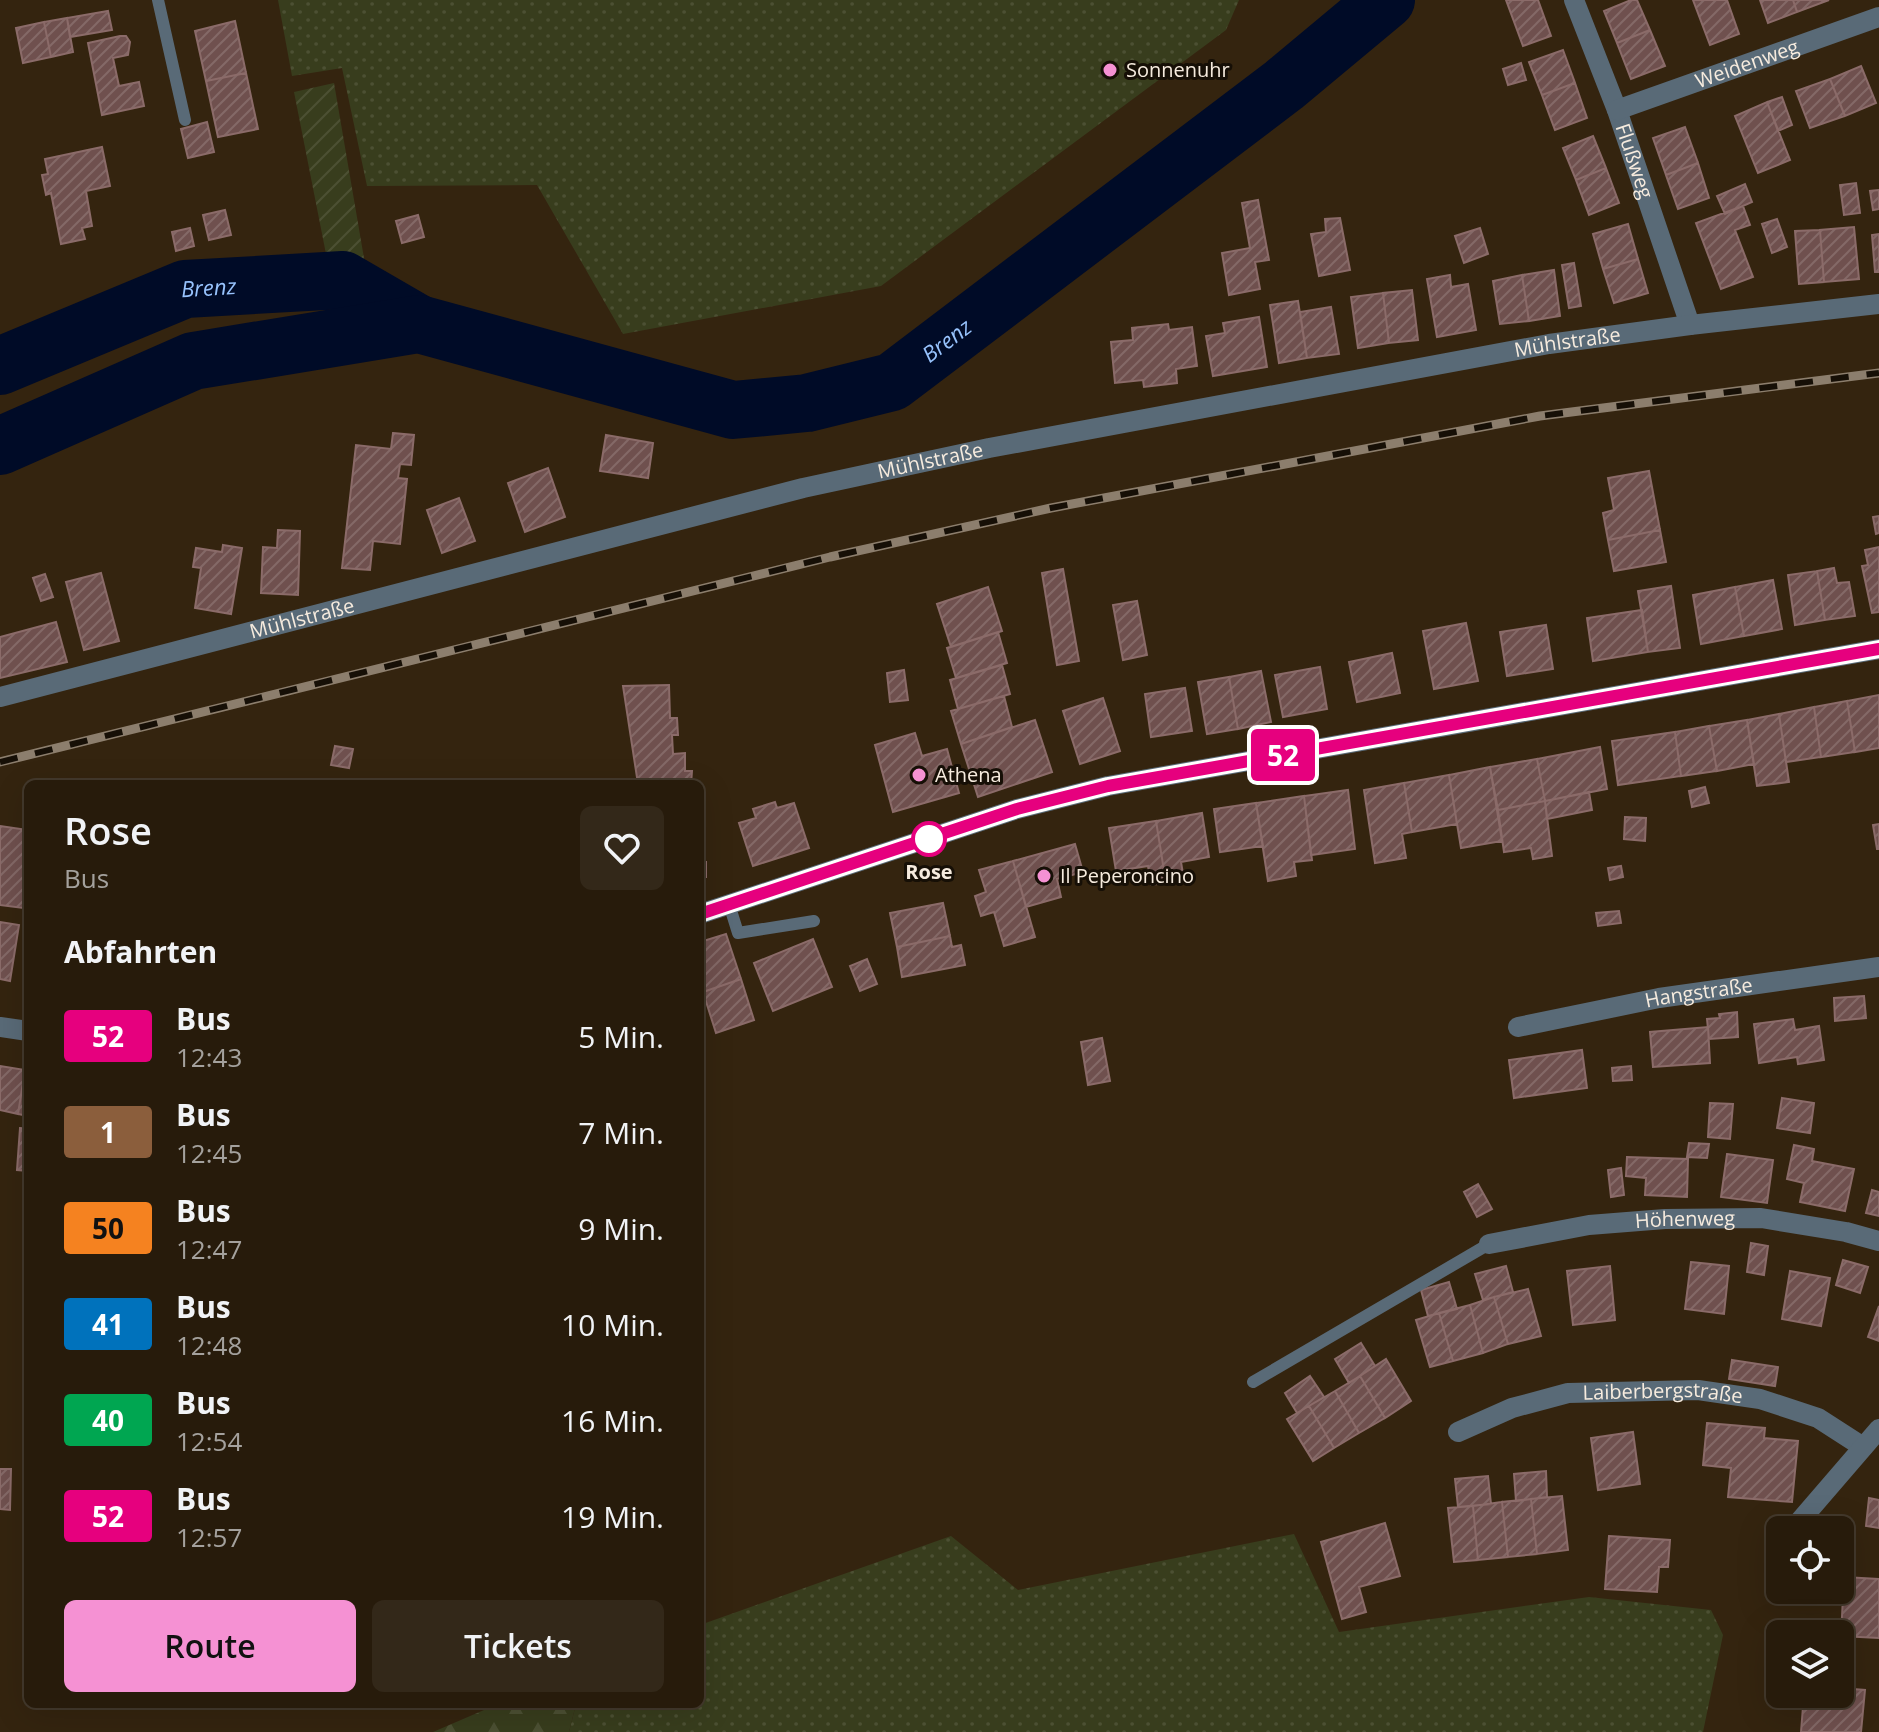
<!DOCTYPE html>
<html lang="de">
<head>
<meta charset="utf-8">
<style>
	:root { --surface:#271b0b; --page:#332819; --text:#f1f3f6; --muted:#a4a19d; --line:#43392c; --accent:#f591d3 }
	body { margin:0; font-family:"Open Sans",sans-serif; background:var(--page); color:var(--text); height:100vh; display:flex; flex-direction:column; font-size:30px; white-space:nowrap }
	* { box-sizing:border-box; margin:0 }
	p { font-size:26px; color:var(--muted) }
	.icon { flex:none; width:44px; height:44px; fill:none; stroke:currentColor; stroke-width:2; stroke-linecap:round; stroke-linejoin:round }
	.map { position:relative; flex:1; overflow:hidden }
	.panel { position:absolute; left:24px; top:780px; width:680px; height:928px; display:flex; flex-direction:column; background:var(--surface); border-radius:12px; box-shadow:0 8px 32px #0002,0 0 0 2px var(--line) }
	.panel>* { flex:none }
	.badge { padding:0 16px; border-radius:6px; font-size:28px; line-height:52px }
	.fabs { position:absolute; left:1766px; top:1516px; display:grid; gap:16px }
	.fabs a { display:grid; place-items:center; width:88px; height:88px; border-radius:12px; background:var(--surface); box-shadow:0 8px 32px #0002,0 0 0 2px var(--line); font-size:40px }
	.map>.badge { position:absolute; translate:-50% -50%; box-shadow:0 0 0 4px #fff }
	h2 { padding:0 40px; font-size:30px; line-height:72px }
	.round { display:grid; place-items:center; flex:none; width:84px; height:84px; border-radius:12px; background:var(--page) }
	.head { display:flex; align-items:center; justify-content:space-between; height:136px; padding:0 40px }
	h1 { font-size:38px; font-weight:600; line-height:60px }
	.primary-button { display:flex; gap:16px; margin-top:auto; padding:16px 40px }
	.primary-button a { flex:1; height:92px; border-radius:12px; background:var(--accent); color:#111; font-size:32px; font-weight:600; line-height:92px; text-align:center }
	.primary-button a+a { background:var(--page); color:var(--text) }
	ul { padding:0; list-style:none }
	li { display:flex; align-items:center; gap:24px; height:96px; padding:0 40px }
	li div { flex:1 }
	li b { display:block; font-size:30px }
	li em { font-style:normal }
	li .badge { min-width:88px; font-weight:700; text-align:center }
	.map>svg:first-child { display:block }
	.grass { fill:url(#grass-dots) }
	.forest { fill:url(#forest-firs) }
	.garden { fill:url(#garden-furrows) }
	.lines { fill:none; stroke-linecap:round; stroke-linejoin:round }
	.river { stroke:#000b27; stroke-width:58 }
	.building { fill:url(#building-hatch); stroke:#8b6b69; stroke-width:2 }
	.service { stroke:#596a77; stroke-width:12 }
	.minor { stroke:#596a77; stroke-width:20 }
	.tertiary { stroke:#596a77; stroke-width:20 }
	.rail-casing { stroke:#8c7e6d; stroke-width:9 }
	.rail { stroke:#160f06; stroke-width:6; stroke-dasharray:18; stroke-linecap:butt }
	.line-casing { stroke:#fff; stroke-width:18 }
	.line { stroke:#e6007e; stroke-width:12 }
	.poi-dot { fill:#f591d3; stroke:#160f06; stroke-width:3 }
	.stop-dot { fill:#fff; stroke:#e6007e; stroke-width:4 }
	.labels { text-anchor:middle; stroke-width:6; stroke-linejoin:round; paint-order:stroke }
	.street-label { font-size:20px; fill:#f6ebde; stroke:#160f06 }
	.poi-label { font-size:20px; fill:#f6ebde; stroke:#160f06; text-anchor:start }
	.stop-label { font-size:20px; font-weight:bold; fill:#f6ebde; stroke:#160f06 }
	.water-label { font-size:22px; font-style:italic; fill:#97c3fd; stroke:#160f06 }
</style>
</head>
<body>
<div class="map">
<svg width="1879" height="1732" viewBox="0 0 1879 1732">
	<defs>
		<pattern id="grass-dots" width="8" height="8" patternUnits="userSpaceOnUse" patternTransform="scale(2)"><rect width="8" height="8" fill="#383d1d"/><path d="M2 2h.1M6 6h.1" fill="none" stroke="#4c5033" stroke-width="1.8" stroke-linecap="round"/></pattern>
		<pattern id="forest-firs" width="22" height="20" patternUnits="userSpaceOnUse" patternTransform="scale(2)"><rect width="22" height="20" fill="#383d1d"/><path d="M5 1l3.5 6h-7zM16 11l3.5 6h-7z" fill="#4c5033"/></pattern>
		<pattern id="garden-furrows" width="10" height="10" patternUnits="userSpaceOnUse" patternTransform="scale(2)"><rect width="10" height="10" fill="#383d1d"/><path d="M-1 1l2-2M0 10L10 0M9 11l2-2" fill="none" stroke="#4c5033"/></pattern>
		<pattern id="building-hatch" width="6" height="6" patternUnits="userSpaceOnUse" patternTransform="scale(2)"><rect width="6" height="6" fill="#6f504e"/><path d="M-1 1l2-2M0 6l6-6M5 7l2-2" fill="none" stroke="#846967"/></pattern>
	</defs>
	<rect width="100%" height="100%" fill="#34240f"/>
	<path class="grass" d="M278,0h961l-13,30 -345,256 -258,48 -86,-149 -170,1 -25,-118 -50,8z
		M1294,1534l45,98 250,-35 122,13 12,25 -20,97h-1134l7,-28h124v-79l251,-89 67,54z"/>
	<path class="forest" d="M498,1704h78l-7,28h-136z"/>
	<path class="garden" d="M334,83l31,181 -38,-5 -33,-167z"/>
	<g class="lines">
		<g class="river">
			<path id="s1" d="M0,366l185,-77 158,-9 76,44"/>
			<path id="s2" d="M0,446l193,-85 226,-37 314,86 74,-7 85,-21 392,-297 102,-85"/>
		</g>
	</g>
	<path class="building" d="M1506,0h32l13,36 -28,10z
		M1631,0h6l13,30 -33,13 -13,-32z
		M1693,0h34l12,34 -29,11z
		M1760,0h33l4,12 -29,11z
		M1793,0h36l-32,12z
		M108,11l4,19 -42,7 -3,-19z
		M67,18l6,34 -22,5 -7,-35z
		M235,21l11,52 -40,8 -11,-50z
		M44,22l7,35 -28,6 -7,-35z
		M1650,30l15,36 -34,13 -14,-36z
		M120,36h6l4,6 -2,13 -15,3 6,28 20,-4 5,24 -42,9 -14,-72z
		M1563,50l12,33 -33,12 -13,-33z
		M1521,63l5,17 -18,5 -5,-16z
		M1861,66l15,37 -31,13 -15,-37z
		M246,73l12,56 -40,8 -12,-56z
		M1830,79l15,37 -35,12 -14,-37z
		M1575,83l12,35 -32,12 -13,-35z
		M1782,97l10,28 -14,6 -11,-29z
		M1767,102l23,58 -32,13 -23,-57z
		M207,122l7,30 -26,6 -7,-29z
		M1685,127l13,36 -32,12 -13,-37z
		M1593,136l13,32 -30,12 -13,-32z
		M102,147l8,39 -24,5 6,35 -10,2 3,11 -24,5 -10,-51 -5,2 -4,-20 6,-1 -3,-15z
		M1698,163l11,35 -31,11 -12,-34z
		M1606,168l13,35 -30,12 -13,-35z
		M1856,183l4,30 -16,2 -4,-30z
		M1745,184l7,18 -27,12 -8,-18z
		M1879,190v19l-6,1 -3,-19z
		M1258,200l11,60 -14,2 5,27 -31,6 -7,-42 28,-5 -8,-45z
		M1743,206l7,19 -15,5 18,47 -32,12 -25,-66z
		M225,210l6,25 -22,5 -6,-25z
		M418,215l6,22 -22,6 -6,-22z
		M1340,218l10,52 -31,6 -8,-42 15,-2 -1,-13z
		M1777,219l10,28 -15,6 -10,-29z
		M1628,224l10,35 -35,10 -10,-35z
		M1854,227l5,52 -35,3 -4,-52z
		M190,228l4,18 -18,5 -4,-19z
		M1480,228l8,26 -24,9 -9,-27z
		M1820,230l4,52 -25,2 -4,-53z
		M1879,234v38h-4l-3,-37z
		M1638,259l10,34 -34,10 -11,-34z
		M1574,263l7,43 -12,2 -7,-43z
		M1554,270l6,46 -31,5 -7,-46z
		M1450,275l1,12 17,-3 8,46 -39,7 -10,-58z
		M1522,275l7,46 -29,3 -7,-43z
		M1412,290l6,50 -29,3 -6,-50z
		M1383,293l6,50 -31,5 -7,-51z
		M1298,301l9,57 -28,5 -9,-58z
		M1331,307l8,47 -32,4 -7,-46z
		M1259,317l8,50 -54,9 -7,-40 19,-3 -2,-10z
		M1168,324l1,6 23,-3 5,39 -21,3 1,14 -33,4 -1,-7 -28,3 -4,-41 22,-2 -1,-12z
		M393,433l21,2 -3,30 -11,-1 -2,14 9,1 -7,65 -27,-3 -3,29 -28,-2 14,-123 35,4z
		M606,435l47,8 -5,35 -48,-7z
		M548,468l17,49 -40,15 -17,-49z
		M1649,471l11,59 -52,10 -5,-27 11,-3 -6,-32z
		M459,498l16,43 -33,12 -15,-43z
		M1879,516v17l-3,1 -3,-17z
		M278,530l22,1 -2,64 -37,-2 2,-46 14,1z
		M1660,530l6,32 -52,9 -6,-31z
		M223,545l19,3 -11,66 -36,-6 6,-40 -8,-1 3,-19 26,4z
		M1879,547v65l-7,1 -10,-47 6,-1 -3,-15z
		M1834,568l3,15 12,-1 6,34 -30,4 -8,-49z
		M1063,569l16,92 -22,4 -15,-92z
		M1817,571l8,49 -30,5 -7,-50z
		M101,573l18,68 -35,9 -18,-68z
		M45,574l8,23 -12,4 -8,-23z
		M1773,580l9,49 -38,7 -9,-49z
		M1671,586l9,62 -32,4 -10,-61z
		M988,587l14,44 -51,16 -14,-43z
		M1735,587l9,49 -43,8 -8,-49z
		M1137,601l10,54 -24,5 -10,-55z
		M1642,610l6,42 -55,9 -6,-43z
		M56,622l11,40 -67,16v-41z
		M1466,623l12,58 -44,8 -11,-58z
		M1546,625l7,44 -46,7 -7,-44z
		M998,632l9,31 -51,15 -9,-30z
		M1392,653l8,40 -43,9 -8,-40z
		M1002,665l8,29 -52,15 -8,-29z
		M1320,667l7,42 -44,8 -8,-42z
		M904,670l4,30 -18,2 -3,-29z
		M1261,671l10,51 -33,7 -9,-52z
		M1229,677l9,52 -31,5 -9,-52z
		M669,685l1,33h7l1,17h-6l1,19 12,-1v18h7l-1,13h-53l-15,-98z
		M1185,688l7,43 -41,6 -6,-43z
		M1879,695v53l-24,4 -8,-51z
		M1004,696l8,31 -51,17 -10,-33z
		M1103,698l17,53 -40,13 -17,-53z
		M1847,701l8,51 -34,5 -7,-50z
		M1814,707l7,50 -35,5 -7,-48z
		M1779,714l10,68 -32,4 -10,-66z
		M1035,720l17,52 -74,25 -17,-53z
		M1747,720l7,44 -37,7 -8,-45z
		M1709,726l8,45 -36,5 -6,-44z
		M1675,732l6,44 -63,9 -6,-44z
		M915,733l7,23 25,-7 12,44 -66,19 -18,-67z
		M335,746l18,3 -4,19 -18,-3z
		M1600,747l7,42 -62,12 -8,-42z
		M1537,759l8,42 -47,9 -8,-43z
		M1490,767l12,74 -41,7 -12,-73z
		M1449,775l8,49 -45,8 -8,-49z
		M1404,783l8,49 -10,2 4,24 -31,5 -11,-73z
		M1705,787l4,16 -17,4 -3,-16z
		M1348,790l7,59 -44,6 -7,-59z
		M1589,792l3,18 -45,9 -2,-18z
		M1304,796l8,64 -18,2 2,14 -28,5 -12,-78z
		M1545,801l7,55 -19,3 -2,-11 -27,4 -6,-42z
		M775,802l2,6 17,-5 15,45 -56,18 -14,-43 17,-5 -3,-9z
		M1256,803l7,43 -43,6 -6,-43z
		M1202,813l7,44 -28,5 3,18 -18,3 -10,-62z
		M1625,817l21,1 -1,23 -21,-2z
		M1156,821l10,62 -15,2 -3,-19 -32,5 -7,-43z
		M1879,824v25h-2l-4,-24z
		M0,826l28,4v44l-5,34 -23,-3z
		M1075,844l8,28 -26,7 4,18 -35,10 -13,-46z
		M1013,861l22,76 -31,9 -10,-34 -13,4 -6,-20 11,-4 -7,-22z
		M700,862h6v15h-6z
		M1621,866l2,11 -13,3 -2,-12z
		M943,903l7,33 -53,11 -7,-34z
		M1619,911l2,12 -23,3 -2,-13z
		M0,922l19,3 -9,56 -10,-2z
		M726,934l15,45 -41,14v-51z
		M950,936l2,11 9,-2 4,20 -63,12 -5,-30z
		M813,939l19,48 -59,24 -19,-48z
		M867,959l10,25 -17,7 -10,-25z
		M741,979l13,41 -38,13 -13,-41z
		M1864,996l2,22 -31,3 -1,-23z
		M1737,1012l1,25 -29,2 -2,-20 13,-1 -1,-4z
		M1793,1019l2,11 24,-4 5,34 -26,4 -1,-7 -38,6 -5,-39z
		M1708,1027l2,36 -57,4 -3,-35z
		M1102,1038l8,43 -22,4 -7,-43z
		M1582,1050l5,38 -73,10 -5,-38z
		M0,1066l25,4 -7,44 -18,-4z
		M1631,1066l1,14 -19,1 -1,-13z
		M25,1070l3,1v45l-10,-2z
		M1782,1098l32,5 -4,30 -33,-5z
		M1710,1103l23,1 -3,35 -22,-2z
		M20,1128l8,1v42l-11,-1z
		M1689,1143l20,1 -2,14 -20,-1z
		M1794,1145l20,4 -2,12 42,8 -9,42 -45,-9 4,-19 -17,-4z
		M1727,1154l46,6 -6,43 -46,-6z
		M1627,1157l61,2 -1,38 -42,-2 1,-17 -20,-2z
		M1621,1168l3,27 -13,2 -3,-27z
		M1478,1184l14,25 -15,8 -13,-25z
		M1872,1190l7,2v24l-13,-3z
		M1751,1243l17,3 -4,29 -17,-3z
		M1843,1260l25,7 -8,26 -24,-8z
		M1691,1262l38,4 -5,48 -39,-5z
		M24,1265h4v44h-1z
		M1506,1266l7,26 -30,8 -8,-26z
		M1610,1266l5,54 -42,5 -6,-54z
		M1790,1271l40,7 -9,48 -39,-7z
		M1449,1282l8,27 -29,7 -7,-26z
		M1528,1289l13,47 -33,8 -14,-47z
		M1494,1297l14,47 -25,9 -13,-48z
		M1470,1305l13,48 -30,8 -14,-48z
		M1879,1306v35l-11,-4z
		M1439,1313l14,48 -23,6 -14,-47z
		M1361,1343l14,23 -26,17 -14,-24z
		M1386,1359l25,42 -26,17 -25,-42z
		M1732,1360l46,7 -3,19 -46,-7z
		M1310,1376l14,21 -27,16 -12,-20z
		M1360,1376l25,42 -26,15 -24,-42z
		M1335,1391l24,42 -25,15 -25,-42z
		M1309,1406l25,42 -21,13 -26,-42z
		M1707,1423l58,5 -1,10 34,3 -6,61 -64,-5 3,-29 -28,-3z
		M1633,1432l7,52 -42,6 -7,-52z
		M0,1469h11l-1,41 -10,-1z
		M1546,1471l1,26 -31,4 -2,-27z
		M1488,1476l3,28 -33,3 -3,-28z
		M1562,1496l6,54 -31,4 -6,-55z
		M1869,1498l10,2v28l-13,-2z
		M1531,1499l6,55 -29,3 -6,-55z
		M1502,1502l6,55 -30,3 -5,-54z
		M1473,1506l5,54 -24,2 -6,-54z
		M1385,1523l15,53 -41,11 7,25 -24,7 -21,-77z
		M1609,1536l61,4 -2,27h-9l-2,25 -52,-3z
		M1844,1577l35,2v59l-38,-2z
		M1840,1688l25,2 -4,42h-60l3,-38h36z"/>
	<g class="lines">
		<path class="service" d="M158,0l27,120
			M729,904l9,29 76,-12
			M1253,1382l236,-138"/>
		<g class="minor">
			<path id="s3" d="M1574,0l43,110 73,215"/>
			<path id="s4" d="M1617,110l262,-93"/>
			<path id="s5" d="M0,697l803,-209 186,-40 560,-104 141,-19 189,-21"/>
			<path id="s6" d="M1518,1027l141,-29 220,-31"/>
			<path id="s7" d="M1489,1244l100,-19 76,-6 96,-1 85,14 33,9"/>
			<path id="s8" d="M1458,1432l54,-24 56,-15 130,-3 62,9 58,19 45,29"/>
			<path d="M1792,1530l87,-101"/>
		</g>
		<path class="tertiary" d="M700,914l317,-105 91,-23 771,-137
			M0,1027l28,4"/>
		<defs>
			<path id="rail" d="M0,762l830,-205 221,-49 489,-92 339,-43"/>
		</defs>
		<use href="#rail" class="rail-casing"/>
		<use href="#rail" class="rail"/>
	</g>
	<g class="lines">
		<defs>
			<path id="line" d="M700,914l317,-105 91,-23 771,-137"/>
		</defs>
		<use href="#line" class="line-casing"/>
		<use href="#line" class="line"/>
	</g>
	<g class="poi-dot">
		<circle cx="1110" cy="70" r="8"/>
		<circle cx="919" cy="775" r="8"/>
		<circle cx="1044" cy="876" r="8"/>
	</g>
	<circle class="stop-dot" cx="929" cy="839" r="16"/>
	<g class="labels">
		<g class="street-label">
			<text dy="7" stroke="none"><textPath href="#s4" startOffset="138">Weidenweg</textPath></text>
			<text dy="7" stroke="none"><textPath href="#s3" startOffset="172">Flußweg</textPath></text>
			<text dy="7" stroke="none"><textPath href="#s5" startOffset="1608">Mühlstraße</textPath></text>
			<text dy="7" stroke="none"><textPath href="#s5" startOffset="960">Mühlstraße</textPath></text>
			<text dy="7" stroke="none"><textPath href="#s5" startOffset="312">Mühlstraße</textPath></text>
			<text dy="7" stroke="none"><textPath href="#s6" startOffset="184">Hangstraße</textPath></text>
			<text dy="7" stroke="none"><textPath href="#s7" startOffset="198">Höhenweg</textPath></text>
			<text dy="7" stroke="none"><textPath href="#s8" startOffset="212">Laiberbergstraße</textPath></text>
		</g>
		<g class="poi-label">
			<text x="1126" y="77">Sonnenuhr</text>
			<text x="935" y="782">Athena</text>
			<text x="1060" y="883">Il Peperoncino</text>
		</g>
		<g class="stop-label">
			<text x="929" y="879">Rose</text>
		</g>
		<g class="water-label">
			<text dy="8" stroke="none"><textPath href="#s1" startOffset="224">Brenz</textPath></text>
			<text dy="8" stroke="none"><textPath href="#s2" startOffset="996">Brenz</textPath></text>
		</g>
	</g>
</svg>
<div class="fabs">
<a><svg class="icon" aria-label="locate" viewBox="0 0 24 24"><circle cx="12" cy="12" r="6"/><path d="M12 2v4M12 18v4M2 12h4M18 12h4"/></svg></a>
<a><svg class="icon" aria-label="layers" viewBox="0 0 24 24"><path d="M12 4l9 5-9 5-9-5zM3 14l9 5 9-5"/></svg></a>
</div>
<b class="badge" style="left:1283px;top:755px;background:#e6007e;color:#fff">52</b>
<section class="panel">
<div class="head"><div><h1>Rose</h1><p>Bus</p></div><a class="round"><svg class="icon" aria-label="heart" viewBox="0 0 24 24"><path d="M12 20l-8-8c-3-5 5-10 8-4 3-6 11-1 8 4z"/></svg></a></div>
<h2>Abfahrten</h2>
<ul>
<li><span class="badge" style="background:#e6007e;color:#fff">52</span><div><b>Bus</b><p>12:43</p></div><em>5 Min.</em></li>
<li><span class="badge" style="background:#8b5e3c;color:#fff">1</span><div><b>Bus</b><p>12:45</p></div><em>7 Min.</em></li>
<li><span class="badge" style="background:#f58220;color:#111">50</span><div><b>Bus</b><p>12:47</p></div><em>9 Min.</em></li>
<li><span class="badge" style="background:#0072bc;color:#fff">41</span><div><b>Bus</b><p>12:48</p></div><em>10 Min.</em></li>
<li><span class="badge" style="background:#00a651;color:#fff">40</span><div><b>Bus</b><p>12:54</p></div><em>16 Min.</em></li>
<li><span class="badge" style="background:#e6007e;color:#fff">52</span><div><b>Bus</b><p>12:57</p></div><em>19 Min.</em></li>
</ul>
<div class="primary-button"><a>Route</a><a>Tickets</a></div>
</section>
</div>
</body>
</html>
